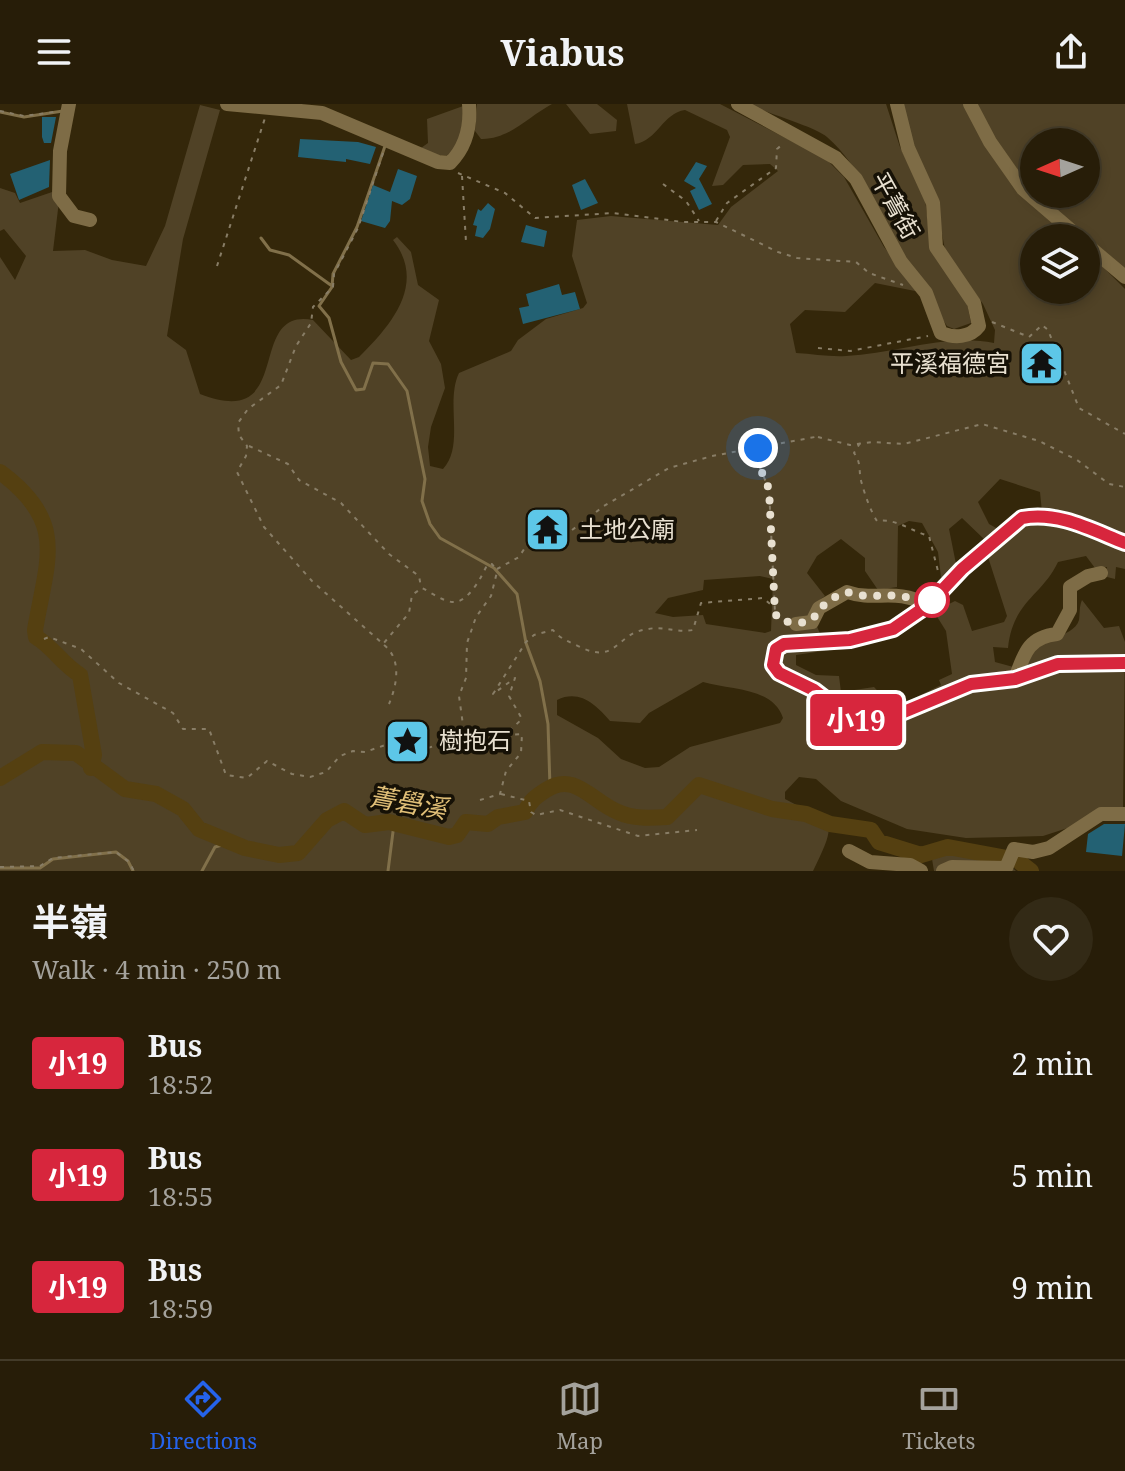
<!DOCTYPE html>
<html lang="en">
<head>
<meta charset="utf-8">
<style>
	:root { --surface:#271d08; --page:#332a16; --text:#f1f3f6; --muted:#a4a29c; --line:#433b29; --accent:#2563eb }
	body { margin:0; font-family:"Noto Serif","Noto Sans TC",serif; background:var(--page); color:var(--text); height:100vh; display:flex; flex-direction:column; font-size:30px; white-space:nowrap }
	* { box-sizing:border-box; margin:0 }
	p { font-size:26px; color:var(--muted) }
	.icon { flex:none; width:44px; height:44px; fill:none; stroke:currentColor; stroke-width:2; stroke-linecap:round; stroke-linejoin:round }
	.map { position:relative; height:767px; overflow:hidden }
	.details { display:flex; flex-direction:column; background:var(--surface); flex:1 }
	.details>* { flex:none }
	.badge { padding:0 16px; border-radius:6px; font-size:28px; line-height:52px }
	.needle { width:52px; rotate:267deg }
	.tools { position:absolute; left:1020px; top:24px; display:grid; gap:16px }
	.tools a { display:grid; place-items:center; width:80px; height:80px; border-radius:50%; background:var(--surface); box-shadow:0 4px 12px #0003,0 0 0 2px var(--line); font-size:40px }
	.you { position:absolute; width:40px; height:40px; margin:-20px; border:6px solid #fff; border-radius:50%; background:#1a73e8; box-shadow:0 0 0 12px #1a73e833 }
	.map>.badge { position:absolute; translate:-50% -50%; box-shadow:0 0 0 4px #fff }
	.round { display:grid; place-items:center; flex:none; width:84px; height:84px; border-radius:42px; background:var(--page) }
	.summary { display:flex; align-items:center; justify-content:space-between; height:136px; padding:0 32px }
	h1 { font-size:38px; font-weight:700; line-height:60px }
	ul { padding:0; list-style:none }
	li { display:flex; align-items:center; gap:24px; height:112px; padding:0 32px }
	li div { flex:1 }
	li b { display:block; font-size:30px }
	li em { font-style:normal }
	li .badge { min-width:88px; font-weight:700; text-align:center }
	header { display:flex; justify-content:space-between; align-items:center; height:104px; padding:0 32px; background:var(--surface); font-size:36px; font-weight:700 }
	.tabs { display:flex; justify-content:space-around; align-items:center; height:112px; border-top:2px solid var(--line); background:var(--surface); font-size:22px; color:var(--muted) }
	.tabs a { display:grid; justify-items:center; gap:4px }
	.tabs .current { color:var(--accent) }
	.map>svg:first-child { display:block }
	.green { fill:#504226; fill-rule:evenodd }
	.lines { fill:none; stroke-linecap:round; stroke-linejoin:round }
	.stream { stroke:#81704a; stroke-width:3 }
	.river { stroke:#554011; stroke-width:16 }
	.building { fill:#236173 }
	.path { stroke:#887d66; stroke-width:2; stroke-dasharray:4 6; stroke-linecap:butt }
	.minor { stroke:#7e6c46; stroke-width:14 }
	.line-casing { stroke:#fff; stroke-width:18 }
	.line { stroke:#d7263d; stroke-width:12 }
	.walk { stroke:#e8e0d0; stroke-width:8; stroke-dasharray:0 14.4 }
	.stop-dot { fill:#fff; stroke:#d7263d; stroke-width:4 }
	.labels { text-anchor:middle; stroke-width:7; stroke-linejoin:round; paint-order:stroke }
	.street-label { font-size:24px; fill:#e8e0d0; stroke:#161106 }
	.poi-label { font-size:24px; fill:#e8e0d0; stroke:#161106; text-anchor:start }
	.water-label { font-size:26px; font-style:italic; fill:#e2c078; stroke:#161106 }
</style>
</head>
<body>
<header><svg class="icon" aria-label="menu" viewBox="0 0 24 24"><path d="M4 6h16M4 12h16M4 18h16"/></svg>Viabus<svg class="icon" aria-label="share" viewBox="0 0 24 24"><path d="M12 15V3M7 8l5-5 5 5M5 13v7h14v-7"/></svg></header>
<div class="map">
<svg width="1125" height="767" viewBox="0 0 1125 767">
	<rect width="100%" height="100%" fill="#34270a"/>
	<path class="green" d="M477,0h75c-23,12 -43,36 -71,35l-6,-8z
		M566,0h31l20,16 -1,11 -26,3z
		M627,0h93l106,55 18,18 40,70 36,45 -45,-9 -30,29 -40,-2 -15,14 6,29c17,1 34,4 50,3 49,-2 100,-23 148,-13l1,-13 -12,-26 -38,-54 -10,-56 -23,-45 -9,-45h61l14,26 95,108h-39v52h52v-40l39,39v280l-9,-2 -1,12 -8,-2v-10l-12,1 -9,-12 -28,6c-16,34 -45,39 -50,86l-15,-1 2,15 26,7c11,-32 53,-30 58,-49 1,-6 0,-13 3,-20l22,28 15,-2 6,16 -2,168 -80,26 -77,2 -59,-9 -66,-28 -25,-22 -17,-2 -14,15v7c46,25 56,15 28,72h-813v-614l15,23 11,-24 -22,-27 -4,2v-43l15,5 5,10 35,-12 4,10 -6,50 32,-1 27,10 34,6 19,-40 35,-121 20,5 -37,129 -16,97 19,14 14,44c97,38 44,-87 113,-74l38,40 8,-3c32,-32 68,-73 34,-117l4,-3 14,15 7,33 21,15 -10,41 12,23 4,24 -14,39 -3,20 2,19 13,3c22,-24 2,-67 16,-96l52,-22 7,-11 28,-21 37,-11 4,-5 -15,-47 5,-36 34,-4 107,9 13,-18 47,-36 -8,-7 -27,1 -20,20 -11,1 18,-49 -3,-7 -42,-20c-22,3 -28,31 -50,34zM1000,375l40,13 2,20 -43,29 -11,16 19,59 -3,6 -32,9 -9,-26 -8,-4 -8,4 -6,-8 -10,10 15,24 6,43 -13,6 2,5 -47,23 -20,-21 -33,5 -2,-16 -23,-1 -20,-10v-10l74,-11v-11l-49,3c-7,-17 -13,-29 4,-40l-18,-23 10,-17 24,-17 24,19v13l13,19 19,-3 1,-61 11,-5 13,2 16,29 3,25 5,2 11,-10 -8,-40 13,-11 23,22 13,-11 -9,-5 -11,-22zM760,472l13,3 -2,52 -6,2 -59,-9 -3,-9 -30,2 -18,-4 13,-15 35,-8 1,-10zM703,578c27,8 70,5 80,36l-3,5 -90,24 -31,20 -14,1 -24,-9 -23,-21 -41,-23v-15c23,-11 39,5 53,21l30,2 9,-10z
		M748,0h138l14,43 25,51 6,52 36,53 4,20 -17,6 -7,-3c-15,-22 -30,-45 -44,-68 -24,-40 -40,-90 -76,-121 -13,-11 -59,-23 -79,-33z
		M976,0h149v164l-88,-74h49v-52h-52v50l-47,-64z
		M466,1v20l-14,31 -16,-1 -15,-7 7,-5 -1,-24z
		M945,738l55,14 16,15h-82l-4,-24z"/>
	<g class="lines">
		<path class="stream" d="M0,8l24,5 39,-6
			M385,42l-28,81 -24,47 -1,13 -13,19 10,12 12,44 15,28 8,-1 9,-26 15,1 19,27 18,88 -3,22 8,23 10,14 54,30 23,26 9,49 14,38 8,43 2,63
			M261,134l9,12 19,5 43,31
			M0,764h40l13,-9 63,-7 12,9 5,10
			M202,767l13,-24 18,-5
			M388,767l6,-47"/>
		<path class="river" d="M0,368c68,50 47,87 35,158l1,7c18,11 26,27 44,38l14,80 -3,13
			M0,674l42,-26 34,1 49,36 31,5 27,15 16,20 46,19 34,7 19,-2 29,-33 17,-9 21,14 24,-3 60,15 8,-2 9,-13 22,2 10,-7 27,-5c5,-11 10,-15 21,-22 29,-19 46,12 72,22 15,7 33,6 49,5l32,-32 73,24 34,5 24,10 41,6 8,12 42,13 27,-8 69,13 14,11"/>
	</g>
	<path class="building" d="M42,13h14l-5,26h-7l-2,-6z
		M300,35l58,3 18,5 -6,17 -24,-5v3l-48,-5z
		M50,56l-1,27 -30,13 -9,-26z
		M696,58l11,4 -8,13 13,25 -13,6 -9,-19 6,-3 -12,-7z
		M398,65l19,7 -7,23 -8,6 -10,-4 -2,20 -5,7 -24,-7 12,-36 17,7z
		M585,75l13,24 -17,7 -9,-25z
		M488,99l7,6 -5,20 -7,9 -8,-2 2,-10 -4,-1 5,-16 3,2z
		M526,121l21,6 -3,16 -23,-5z
		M559,180l3,11 13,-3 5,17 -57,15 -4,-16 10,-2 -3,-12z
		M1104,720h21l-3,32 -36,-4 2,-18z"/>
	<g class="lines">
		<path class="path" d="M0,7l24,5 30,-4
			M383,49l-25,75 -24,46 -1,13 -20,20 -2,16 -15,23 -15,39 -33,24 -10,14 1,12 8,11 -1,10 -9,16 27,55 48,54 71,63 26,-31 3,-18 10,-7c8,4 21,13 30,14 16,2 30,-26 35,-37l5,-1 5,7
			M458,69l47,20 30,25 78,-5 70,9h33l62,30 19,6 59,4 13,11 34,12
			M462,72l4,66
			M663,80l23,17 13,20
			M716,117l11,-18 49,-35 1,-19 7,-6
			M217,162l48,-148
			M992,218l37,15 13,-12 6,5 31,78 46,26
			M818,244l32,3 78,-15
			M818,333l32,8 23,-3 31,2 78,-20 57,17 38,19 32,24 16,3
			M754,338l10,11 -4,15 9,21 6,124 4,7 7,1
			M860,339l-6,10c8,10 4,20 8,31 3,11 9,28 15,37 19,-3 34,10 52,15l10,39
			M249,342l39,18 11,16 42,23 48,51 30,22 2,11
			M497,465l22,-12 9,-14 17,-11 23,1 36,-27 65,-38 43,-12 103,-19
			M44,535l5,-2 32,12 38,34 54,30 10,16h26l17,46 21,3 20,-17 25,13 18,3 16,-5 14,-16 13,-5 12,1 32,-11 31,7 31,-11 4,-12 -4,-29 7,-18 1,-35 9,-26 15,-21 6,-24
			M384,541c18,14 13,40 5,59
			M501,690l28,7 2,11 5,3 24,-5 78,26 59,-6
			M480,696l20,-6 6,-23 15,-18 1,-19 -17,1 17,-16 -13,-23 6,-18 -22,16 33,-52 8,-7 19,-5c7,9 17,12 27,17 38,18 35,-14 68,-18 15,-3 29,4 45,1l8,-27 62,-5 12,10
			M0,763l40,-1 13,-8 63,-6 13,10 5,9"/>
		<path class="minor" d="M69,0l-9,47 -1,45 15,20 16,4
			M227,0l95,9 116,49 12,1c16,-16 21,-36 19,-59
			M738,0l98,54 20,21 45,83 25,31 15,40c13,5 29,5 38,-7l-5,-23 -38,-56 -3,-44 -25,-55 -11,-44
			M970,0l20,38 33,47 57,49
			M1086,140l39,33
			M1125,439c-33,-13 -67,-31 -103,-25l-60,51 -34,36 -35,24 -43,11 -66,4 -8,5 -3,16 6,8 35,17 39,30 16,1 18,-2 84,-35 44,-5 43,-15 67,-1
			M796,520l16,-2 7,-14 28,-16c29,10 47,-5 81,13
			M1015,575c9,-25 13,-42 42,-45l13,-24v-23l18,-11 13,-3
			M849,747l21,11 40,3 11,6
			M943,767l9,-4 54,1 8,-19 19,3 16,-4 52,-34h24"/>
	</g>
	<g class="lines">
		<defs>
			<path id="line" d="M1125,439c-33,-13 -67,-32 -103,-25l-60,51 -34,36 -35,24 -43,11 -66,4 -8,5 -3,16 6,8 35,17 39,30 16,1 18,-2 84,-35 44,-5 43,-15 67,-1"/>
		</defs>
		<use href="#line" class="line-casing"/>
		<use href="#line" class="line"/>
		<path class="walk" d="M758,344l6,5 -4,15 9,21 6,124 4,7c50,11 25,-14 68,-28 29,10 47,-5 81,13l4,-5"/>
	</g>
	<defs>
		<symbol id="temple-square" viewBox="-11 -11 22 22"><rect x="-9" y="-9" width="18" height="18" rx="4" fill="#5dc7e8" stroke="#161106"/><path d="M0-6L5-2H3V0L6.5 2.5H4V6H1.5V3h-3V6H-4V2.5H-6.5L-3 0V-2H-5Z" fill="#111"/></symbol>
		<symbol id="sight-square" viewBox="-11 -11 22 22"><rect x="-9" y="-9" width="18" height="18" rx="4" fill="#5dc7e8" stroke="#161106"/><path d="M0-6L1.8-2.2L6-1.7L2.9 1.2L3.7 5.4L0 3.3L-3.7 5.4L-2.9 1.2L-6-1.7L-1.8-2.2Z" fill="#111"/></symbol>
	</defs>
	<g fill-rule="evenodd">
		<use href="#temple-square" x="1016" y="234" width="51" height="51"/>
		<use href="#temple-square" x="522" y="400" width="51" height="51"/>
		<use href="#sight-square" x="382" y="612" width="51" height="51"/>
	</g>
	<circle class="stop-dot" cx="932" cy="496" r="16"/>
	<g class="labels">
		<g class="street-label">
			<text transform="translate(895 102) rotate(61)" y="8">平菁街</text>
		</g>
		<g class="poi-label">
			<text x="1010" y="268" text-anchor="end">平溪福德宮</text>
			<text x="579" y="434">土地公廟</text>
			<text x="439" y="645">樹抱石</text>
		</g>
		<g class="water-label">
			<text transform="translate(408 699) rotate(10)" y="9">菁礐溪</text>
		</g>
	</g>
</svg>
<div class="tools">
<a><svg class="needle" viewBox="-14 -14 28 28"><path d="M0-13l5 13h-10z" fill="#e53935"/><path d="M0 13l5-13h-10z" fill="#a4a29c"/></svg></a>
<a><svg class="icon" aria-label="layers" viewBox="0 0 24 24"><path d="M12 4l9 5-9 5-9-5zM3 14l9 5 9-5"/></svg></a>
</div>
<div class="you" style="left:758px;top:344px"></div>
<b class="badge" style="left:856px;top:616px;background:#d7263d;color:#fff">小19</b>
</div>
<section class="details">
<div class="summary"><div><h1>半嶺</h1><p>Walk · 4 min · 250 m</p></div><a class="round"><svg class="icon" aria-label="heart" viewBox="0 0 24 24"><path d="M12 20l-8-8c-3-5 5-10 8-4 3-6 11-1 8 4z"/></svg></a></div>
<ul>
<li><span class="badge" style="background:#d7263d;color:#fff">小19</span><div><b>Bus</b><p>18:52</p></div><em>2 min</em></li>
<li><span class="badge" style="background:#d7263d;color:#fff">小19</span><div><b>Bus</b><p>18:55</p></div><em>5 min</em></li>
<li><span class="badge" style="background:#d7263d;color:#fff">小19</span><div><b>Bus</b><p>18:59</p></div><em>9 min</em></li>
</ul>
</section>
<nav class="tabs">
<a class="current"><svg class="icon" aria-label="directions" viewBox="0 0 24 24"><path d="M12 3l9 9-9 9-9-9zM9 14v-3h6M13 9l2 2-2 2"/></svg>Directions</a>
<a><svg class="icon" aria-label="map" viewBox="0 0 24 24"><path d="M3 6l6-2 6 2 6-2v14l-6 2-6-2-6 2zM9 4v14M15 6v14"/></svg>Map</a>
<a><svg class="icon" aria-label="tickets" viewBox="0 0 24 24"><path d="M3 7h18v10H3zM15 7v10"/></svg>Tickets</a>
</nav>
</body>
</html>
